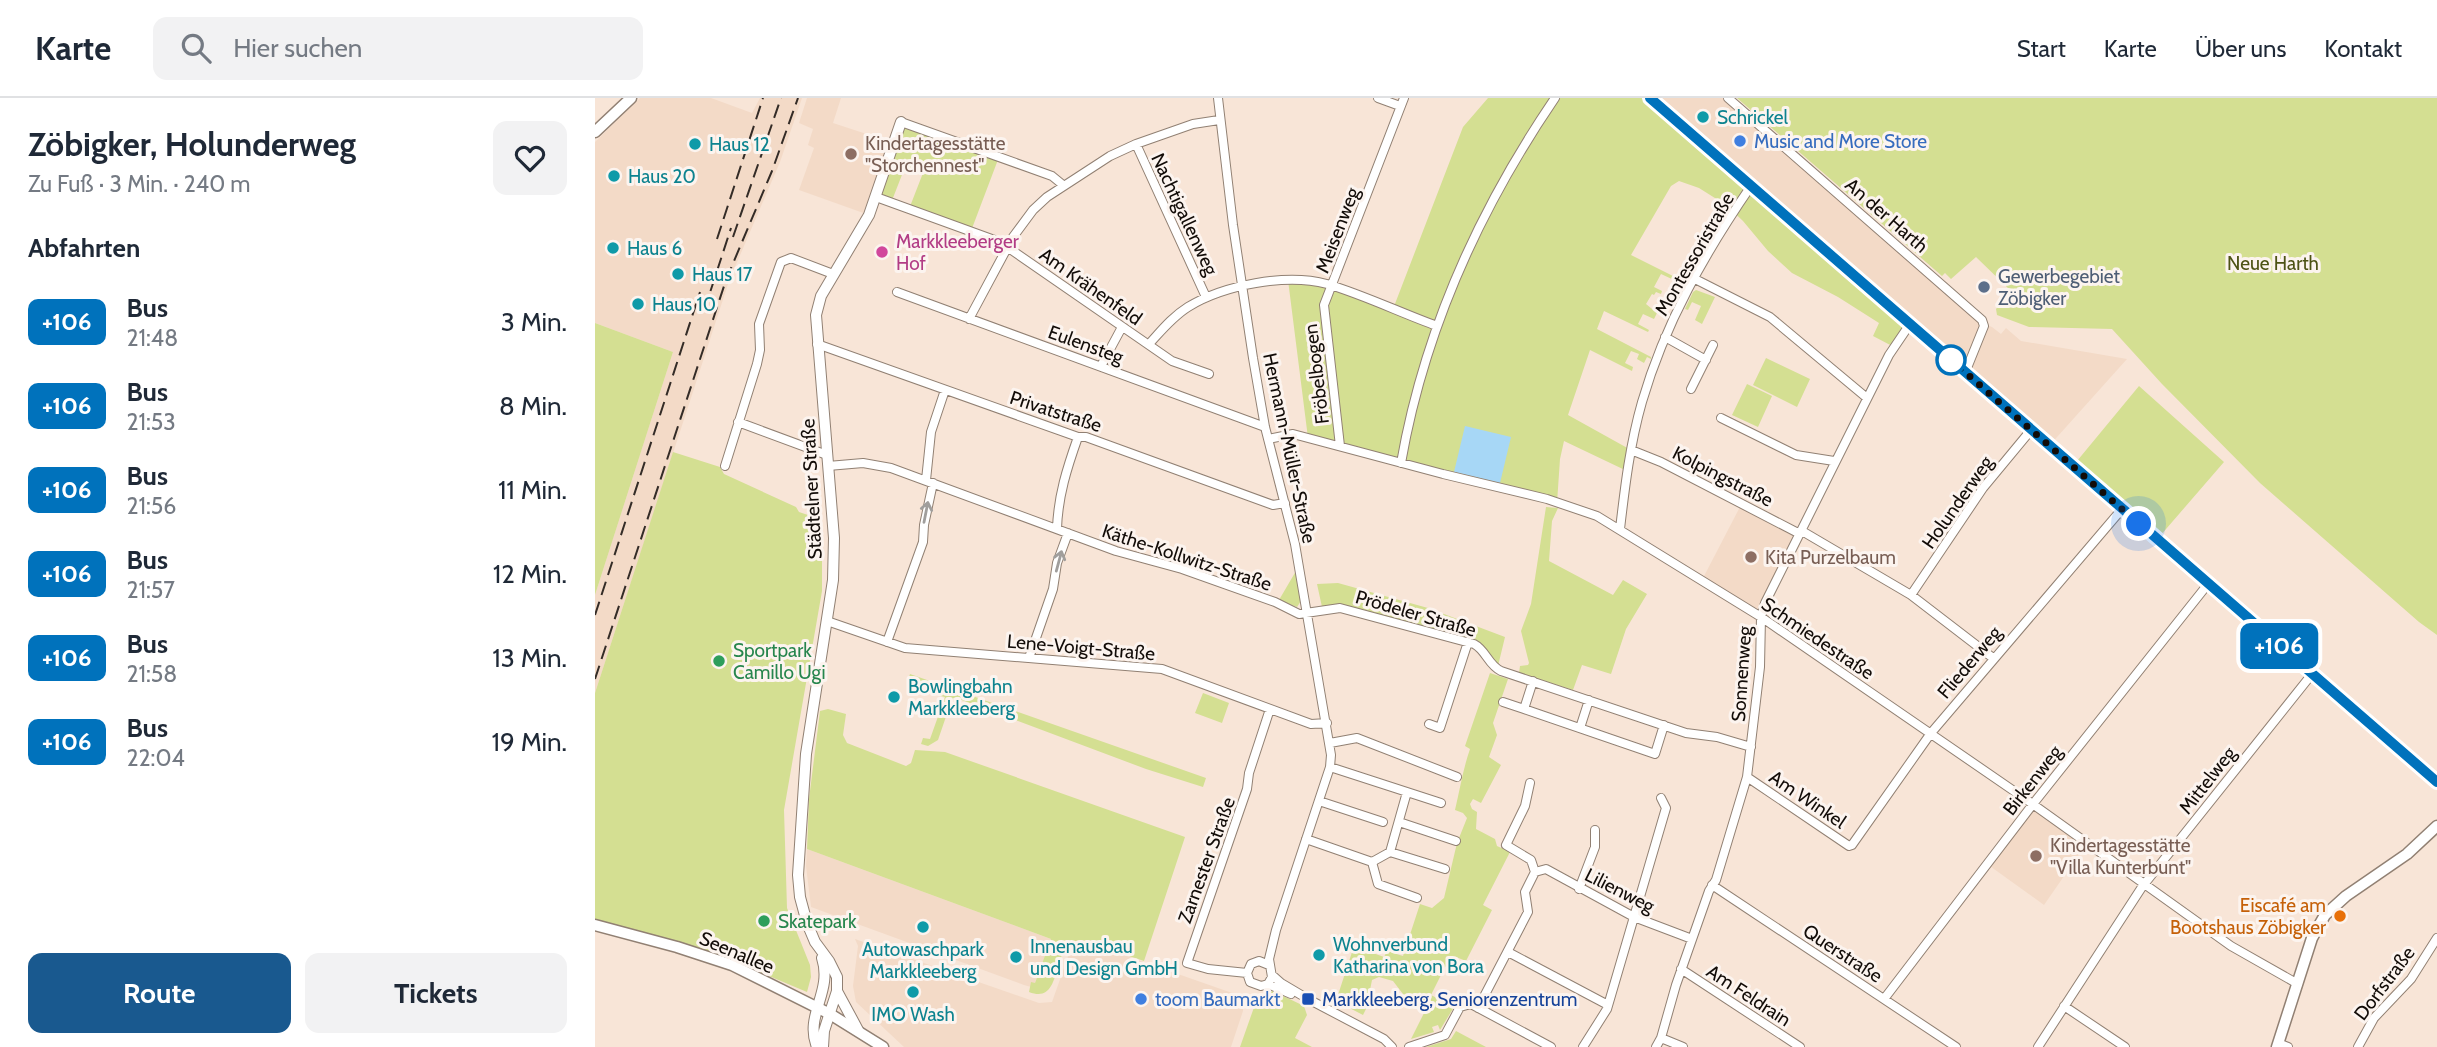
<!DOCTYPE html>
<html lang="de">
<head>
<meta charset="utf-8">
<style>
	:root { --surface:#fff; --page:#f2f2f3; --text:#1f2937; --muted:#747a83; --line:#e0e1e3; --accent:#19598f }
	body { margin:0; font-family:Cabin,sans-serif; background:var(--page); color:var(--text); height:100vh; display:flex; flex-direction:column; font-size:26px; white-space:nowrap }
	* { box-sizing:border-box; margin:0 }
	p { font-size:23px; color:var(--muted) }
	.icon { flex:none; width:38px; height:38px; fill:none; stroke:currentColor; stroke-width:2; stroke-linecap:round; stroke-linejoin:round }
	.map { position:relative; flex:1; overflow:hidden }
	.side { display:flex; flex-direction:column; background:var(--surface); width:595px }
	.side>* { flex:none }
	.badge { padding:0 14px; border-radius:10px; font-size:24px; line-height:46px }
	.you { position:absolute; width:35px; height:35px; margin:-18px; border:5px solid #fff; border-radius:50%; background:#1a73e8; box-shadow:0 0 0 10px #1a73e833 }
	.map>.badge { position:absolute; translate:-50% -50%; box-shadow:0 0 0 4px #fff }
	h2 { padding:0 28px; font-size:26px; line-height:63px }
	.round { display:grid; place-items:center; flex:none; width:74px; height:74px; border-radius:14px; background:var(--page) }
	.overview { display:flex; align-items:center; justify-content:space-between; height:119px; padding:0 28px }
	h1 { font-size:33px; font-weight:700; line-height:52px }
	.button { display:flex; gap:14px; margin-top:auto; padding:14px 28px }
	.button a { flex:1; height:80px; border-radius:14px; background:var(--accent); color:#fff; font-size:28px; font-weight:700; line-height:80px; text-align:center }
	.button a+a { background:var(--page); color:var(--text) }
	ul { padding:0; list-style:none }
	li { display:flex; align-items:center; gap:21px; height:84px; padding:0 28px }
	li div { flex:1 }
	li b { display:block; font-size:26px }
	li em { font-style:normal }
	li .badge { min-width:77px; font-weight:700; text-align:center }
	header { display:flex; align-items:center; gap:42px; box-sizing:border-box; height:98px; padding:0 35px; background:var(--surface); border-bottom:2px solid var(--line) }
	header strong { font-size:33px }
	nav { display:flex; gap:38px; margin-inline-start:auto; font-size:24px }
	.search { width:490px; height:63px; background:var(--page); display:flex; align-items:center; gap:18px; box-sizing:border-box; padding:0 24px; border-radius:14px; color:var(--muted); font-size:26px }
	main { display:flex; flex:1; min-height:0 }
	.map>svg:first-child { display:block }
	.built { fill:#f3dac7 }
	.green { fill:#d4df92 }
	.water { fill:#a7d7f6 }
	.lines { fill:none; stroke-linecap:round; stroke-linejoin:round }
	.minor-casing { stroke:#918073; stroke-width:10 }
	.tertiary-casing { stroke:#918073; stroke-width:12 }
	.secondary-casing { stroke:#918073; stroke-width:13 }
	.minor { stroke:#fff; stroke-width:8 }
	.tertiary { stroke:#fff; stroke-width:10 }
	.secondary { stroke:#fff; stroke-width:10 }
	.rail { stroke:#342c27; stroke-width:2; stroke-dasharray:14 7; stroke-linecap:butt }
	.oneway { stroke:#a09e9c }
	.line-casing { stroke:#fff; stroke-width:16 }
	.line { stroke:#0072bc; stroke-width:10 }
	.walk { stroke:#120c08; stroke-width:7; stroke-dasharray:0 12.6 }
	.culture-dot { fill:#0f9aa8; stroke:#fcf4ef; stroke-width:2.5 }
	.shop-dot { fill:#3f7fe0; stroke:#fcf4ef; stroke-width:2.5 }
	.education-dot { fill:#8d6e63; stroke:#fcf4ef; stroke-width:2.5 }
	.hotel-dot { fill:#d1479c; stroke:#fcf4ef; stroke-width:2.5 }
	.service-dot { fill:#5c6f8a; stroke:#fcf4ef; stroke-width:2.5 }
	.stop-dot { fill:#fff; stroke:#0072bc; stroke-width:3.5 }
	.leisure-dot { fill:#2e9e5b; stroke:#fcf4ef; stroke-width:2.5 }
	.food-dot { fill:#e8710a; stroke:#fcf4ef; stroke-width:2.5 }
	.transit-dot { fill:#1a4fb4; stroke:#fcf4ef; stroke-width:2.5 }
	.labels { text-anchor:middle; stroke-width:6; stroke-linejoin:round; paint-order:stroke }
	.culture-label { font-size:19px; fill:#0d838f; stroke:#fcf4ef; text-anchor:start }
	.shop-label { font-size:19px; fill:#366cbe; stroke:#fcf4ef; text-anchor:start }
	.education-label { font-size:19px; fill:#785e54; stroke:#fcf4ef; text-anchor:start }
	.street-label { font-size:19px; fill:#120c08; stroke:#fcf4ef }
	.hotel-label { font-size:19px; fill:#b23c85; stroke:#fcf4ef; text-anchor:start }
	.park-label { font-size:19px; fill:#4d5315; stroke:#fcf4ef }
	.service-label { font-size:19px; fill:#4e5e75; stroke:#fcf4ef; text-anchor:start }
	.leisure-label { font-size:19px; fill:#27864d; stroke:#fcf4ef; text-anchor:start }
	.food-label { font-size:19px; fill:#c56008; stroke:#fcf4ef; text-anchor:end }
	.transit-label { font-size:19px; fill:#164399; stroke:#fcf4ef; text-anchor:start }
</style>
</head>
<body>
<header>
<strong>Karte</strong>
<div class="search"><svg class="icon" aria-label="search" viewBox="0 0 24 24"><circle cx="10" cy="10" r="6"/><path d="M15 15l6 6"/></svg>Hier suchen</div>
<nav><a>Start</a><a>Karte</a><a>Über uns</a><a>Kontakt</a></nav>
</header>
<main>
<section class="side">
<div class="overview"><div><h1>Zöbigker, Holunderweg</h1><p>Zu Fuß · 3 Min. · 240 m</p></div><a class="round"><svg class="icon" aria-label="heart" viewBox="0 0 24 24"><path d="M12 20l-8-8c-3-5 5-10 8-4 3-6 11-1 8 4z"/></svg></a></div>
<h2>Abfahrten</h2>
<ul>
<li><span class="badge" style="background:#0072bc;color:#fff">+106</span><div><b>Bus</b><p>21:48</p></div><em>3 Min.</em></li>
<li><span class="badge" style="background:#0072bc;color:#fff">+106</span><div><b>Bus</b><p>21:53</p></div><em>8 Min.</em></li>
<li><span class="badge" style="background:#0072bc;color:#fff">+106</span><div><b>Bus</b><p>21:56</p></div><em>11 Min.</em></li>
<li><span class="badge" style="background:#0072bc;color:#fff">+106</span><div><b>Bus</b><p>21:57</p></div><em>12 Min.</em></li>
<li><span class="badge" style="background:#0072bc;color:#fff">+106</span><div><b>Bus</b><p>21:58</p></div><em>13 Min.</em></li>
<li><span class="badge" style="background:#0072bc;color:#fff">+106</span><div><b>Bus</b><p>22:04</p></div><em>19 Min.</em></li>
</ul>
<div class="button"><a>Route</a><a>Tickets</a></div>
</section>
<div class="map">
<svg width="1842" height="949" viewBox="0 0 1842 949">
	<rect width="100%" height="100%" fill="#f8e5d7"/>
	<path class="built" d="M45,0h71l41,15 8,-15h42l-22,64 -51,119 -134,412v-98l78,-243 -78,-29v-181z
		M212,0h34l-8,25 61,20 -25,72 -70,-25 15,-42 -6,-3 5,-16 -14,-6z
		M1055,0h78l256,226 8,3 9,7 5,-6 15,13 106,18 -78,87z
		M1147,405l58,31 -39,83 -59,-37z
		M1438,706l54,39 -43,62 -57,-41z
		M212,751l244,90 -16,44 -4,4 -7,-2 -213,-78 -5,-41z
		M260,841l184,64 13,-1 17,-48 12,-14 154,54 8,10v7l-12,36h-327l-48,-45 -3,-16 5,-40z"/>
	<path class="green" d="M893,0h162l260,226 -16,23 -21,-11 6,-13 -41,-26 -46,-24 -24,-22 -25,-30 -17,-16 -27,-17 -20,-7 -8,5 -40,69 54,27 -8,16 -8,-8 5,-10 -13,-6 -7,13 8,4 -1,3 -5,-2 -2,3 -2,-1 -6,10 11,9 -3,6 -11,-5 -5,10 11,6 -1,2 -44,-21 -7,18 54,28v2l-4,-2 -3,6 -7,-4 2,-5 -8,-3 -6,12 8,4 -1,4 -42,-21 -22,65 63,35 -4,21 -63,-30 -4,18 -3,44 -249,-65 -20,-158 38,4 67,25 70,-182z
		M1142,0h700v537l-18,-13 -159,-139 -98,-99 -50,-55 -83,-2 -32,-12 -1,-6 15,-18 -35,-34 -25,22 -6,-6 -3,3z
		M306,24l98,35 -28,74 -62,-22 14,-36 -18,-6 -14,36 -15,-6z
		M1101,192l19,7 -13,27 -7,-4 6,-14 -9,-4 -4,8 -3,-1 8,-17z
		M0,225l78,29 -78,243z
		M1171,260l44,21 -13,28 -44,-22z
		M1152,286l25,12 -14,31 -26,-12z
		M1544,288l85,76 -64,74 -83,-75z
		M78,354l47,15 4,7 72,33 3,5 18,6 -5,20 10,13v40l-38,219 3,98 23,57 1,12 -4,15 -38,-16 4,-4 -9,-4 -1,6 -63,-25 -105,-28v-228z
		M951,409l12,1 -6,13 -3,40 64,34 10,-15 24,14 -21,35 -15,45 -29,-9 -9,25 -54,-17 1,-7 8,-1 1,-2 -8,-32 10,-27z
		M701,473l5,30 -4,6 -18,-7z
		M743,485l90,25 77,29 -7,29 -13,-18 -7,-5 -137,-39 -19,3 -5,-23z
		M895,575l18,6 -15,44 4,12 -8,22 12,8 -20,38 -8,-4 -3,5 2,5 5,3 -1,17 19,10 2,7 13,6 -27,53 9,5 -26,51 -10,-4 -11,10 -14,28 23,12 -14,23 -2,-5 -6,2 2,5 -23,7 13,-26 -4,-7 -17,-12 -10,-13 -14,-4 -7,3 -2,10 4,3 -11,22 -27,-14 18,-55 30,11 3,-6 16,5 17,-52 12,4 12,-10 13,-55 10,-25 -4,-5 -8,-3c5,-21 8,-41 15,-61l-5,-3z
		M315,576l296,104 -3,9 -57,-18 -187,-70 -6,-1 -2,4 -13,38 -10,6 -7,-2 2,-6 7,1 15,-42 -8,-2 1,-5 -30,-10z
		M608,595l26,10 -7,20 -27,-10z
		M233,611l18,5 -3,21 4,8 59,23 5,-3 4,-13 30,2 240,85 -41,124 -63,-21c-33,2 -15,66 -52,52l2,-10 4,1 16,-44 -244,-90 2,-50 11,-88z
		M678,893l31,15 3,9 -12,23 17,9h-72l18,-51z
		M861,933l30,16h-60l25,-8z"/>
	<path class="water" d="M870,328l46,11 -11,46 -46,-11z"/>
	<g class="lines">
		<defs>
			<path id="minor" d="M623,0l15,127 20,133 12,69 30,117 36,211 -1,12 -54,163 -7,29 3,18 -4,7 -7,2 -11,-4 -3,-9 4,-9 8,-3 10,4
				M783,0l22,8
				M1133,0l254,222 2,6 -19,47
				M306,24l151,54 11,9
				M541,46l70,153
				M281,99l124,45 172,119 37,13
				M1098,180l77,39 97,81
				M302,194l368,135
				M374,221l44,-82 20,-27 14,-13 63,-41 26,-12 57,-20 26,-4
				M1070,239l41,23
				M222,246l261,93h8l187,68 12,-2
				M554,246c12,-13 23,-27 39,-37 36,-22 98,-34 139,-23 37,11 74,29 110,42
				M506,268l21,-39
				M1096,291l22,-44
				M1126,320l75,37 38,6
				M143,324l89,33
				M673,341l25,-5 150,40 104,25 50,17 164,101 266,183 204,146 67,38
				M745,348l-16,-141 80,-207
				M1036,352l30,12 139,72
				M806,365c23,-131 79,-255 154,-365
				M130,368l32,-102 3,-14 -1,-26 22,-62 10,-4 42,16
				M233,368l35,-3 28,5 225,83 66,18 93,33 24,12 41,-6 134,36c12,6 14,21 27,27l185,62 31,4 34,10
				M331,382l5,-48 14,-42
				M462,431c1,-33 10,-61 21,-92
				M1025,431c5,-43 10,-85 22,-127 23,-79 63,-149 109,-216
				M1207,433l109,64 82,63
				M1316,497l72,-107 48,-58
				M232,523l78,27 257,21 149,55 16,-1
				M292,544l36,-100 1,-17 9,-42
				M434,560l24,-69 4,-26 11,-30
				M938,583l-9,28 131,45 9,-29
				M908,604l21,7
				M834,626l11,4 28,-86
				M985,630l9,-28
				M735,645l27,-5 100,39
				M735,669l111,36
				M1152,679l102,69 3,-1 79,-112 191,-224
				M935,685l-5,23 -19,39 25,15 4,12
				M812,694l-17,60 -18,10 6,22 39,14
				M724,703l64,21
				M804,724l57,19
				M711,741l66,23
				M795,754l55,17
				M940,774l11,-3 88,48 58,22
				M1117,787l244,162
				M984,791l16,-42v-17
				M913,854l100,53
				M1086,871l119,78
				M652,875l-39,-4 -21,-6 60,-174 2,-16 21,-64
				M677,877l9,8 27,16 76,40 8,8
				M673,886l23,10
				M1289,901l149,-195 175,-220
				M1469,908l61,41
				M883,910l50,-96 -3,-20 10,-20
				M1066,940l22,9
				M1683,945l10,4
				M814,949l36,-12 15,-28 11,-3 80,43
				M988,949l24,-38 59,-201 -5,-10
				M1061,949l5,-9 15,-53 33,-94 7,-11 31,-103 13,-110 1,-50 4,-14 124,-248 21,-31
				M1443,949l104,-160 170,-213
				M1763,949l16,-29 37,-39 26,-41"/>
			<path id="tertiary" d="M242,893l21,39
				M222,949c-13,-32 16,-55 5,-89
				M228,949l1,-16 13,-40v-14l-8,-16 -14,-19 -8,-19 -7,-26 -2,-22 8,-121 27,-174 1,-42 -18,-223 5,-19 48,-81 32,-93"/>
			<path id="secondary" d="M1055,0l787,684
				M0,34l36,-34
				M0,827l82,22 55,18 98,49 53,33
				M1682,949l35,-109 13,-23 21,-19 61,-42 30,-28"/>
		</defs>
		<use href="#minor" class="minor-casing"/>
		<use href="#tertiary" class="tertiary-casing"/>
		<use href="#secondary" class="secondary-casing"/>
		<use href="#minor" class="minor"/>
		<use href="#tertiary" class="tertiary"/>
		<use href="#secondary" class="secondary"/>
		<path class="rail" d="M138,139l48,-139
			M122,141l46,-141
			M109,213l27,-83
			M0,517l105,-323
			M0,581l131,-399 46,-109 26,-73"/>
	</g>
	<defs><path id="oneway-shaft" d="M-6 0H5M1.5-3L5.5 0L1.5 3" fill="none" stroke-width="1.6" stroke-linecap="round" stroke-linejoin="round" transform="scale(1.75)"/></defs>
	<g class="oneway">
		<use href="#oneway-shaft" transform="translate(331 414) rotate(-79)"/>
		<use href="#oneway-shaft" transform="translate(464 463) rotate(-75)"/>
	</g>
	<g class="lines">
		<defs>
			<path id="line" d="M1055,0l787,684"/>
		</defs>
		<use href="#line" class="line-casing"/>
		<use href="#line" class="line"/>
		<path class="walk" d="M1356,262l188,164"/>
	</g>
	<g class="culture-dot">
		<circle cx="1108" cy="19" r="7"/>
		<circle cx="100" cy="46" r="7"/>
		<circle cx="19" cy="78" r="7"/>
		<circle cx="18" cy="150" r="7"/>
		<circle cx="83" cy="176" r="7"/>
		<circle cx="43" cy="206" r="7"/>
		<circle cx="299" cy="599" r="7"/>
		<circle cx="328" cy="829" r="7"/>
		<circle cx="724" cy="857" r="7"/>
		<circle cx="421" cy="859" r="7"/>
		<circle cx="318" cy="894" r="7"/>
	</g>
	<g class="shop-dot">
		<circle cx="1145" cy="43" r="7"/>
		<circle cx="546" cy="901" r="7"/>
	</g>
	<g class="education-dot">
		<circle cx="256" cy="56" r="7"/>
		<circle cx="1156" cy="459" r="7"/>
		<circle cx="1441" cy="758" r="7"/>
	</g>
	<circle class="hotel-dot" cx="287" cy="154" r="7"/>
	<circle class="service-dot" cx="1389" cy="189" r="7"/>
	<circle class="stop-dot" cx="1356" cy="262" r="14"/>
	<g class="leisure-dot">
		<circle cx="124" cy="563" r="7"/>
		<circle cx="169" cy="823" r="7"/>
	</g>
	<circle class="food-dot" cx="1745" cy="818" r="7"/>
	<rect class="transit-dot" x="706" y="894" width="14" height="14" rx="3.5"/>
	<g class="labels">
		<g class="culture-label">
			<text x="1122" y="26">Schrickel</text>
			<text x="114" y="53">Haus 12</text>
			<text x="33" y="85">Haus 20</text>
			<text x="32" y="157">Haus 6</text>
			<text x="97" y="183">Haus 17</text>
			<text x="57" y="213">Haus 10</text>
			<text x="313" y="595">Bowlingbahn<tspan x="313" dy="22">Markkleeberg</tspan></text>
			<text x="738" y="853">Wohnverbund<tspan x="738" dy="22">Katharina von Bora</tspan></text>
			<text x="435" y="855">Innenausbau<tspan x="435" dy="22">und Design GmbH</tspan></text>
			<text x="328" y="858" text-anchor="middle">Autowaschpark<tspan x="328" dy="22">Markkleeberg</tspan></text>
			<text x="318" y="923" text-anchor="middle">IMO Wash</text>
		</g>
		<g class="shop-label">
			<text x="1159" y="50">Music and More Store</text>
			<text x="560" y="908">toom Baumarkt</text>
		</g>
		<g class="education-label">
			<text x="270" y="52">Kindertagesstätte<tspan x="270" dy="22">"Storchennest"</tspan></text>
			<text x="1170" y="466">Kita Purzelbaum</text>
			<text x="1455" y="754">Kindertagesstätte<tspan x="1455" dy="22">"Villa Kunterbunt"</tspan></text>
		</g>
		<g class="street-label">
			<text transform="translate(590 116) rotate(65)" y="7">Nachtigallenweg</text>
			<text transform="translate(1292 117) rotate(41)" y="7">An der Harth</text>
			<text transform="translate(742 132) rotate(-69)" y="7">Meisenweg</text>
			<text transform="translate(1099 156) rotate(-60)" y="7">Montessoristraße</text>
			<text transform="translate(496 188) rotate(35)" y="7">Am Krähenfeld</text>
			<text transform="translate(491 246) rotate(20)" y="7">Eulensteg</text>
			<text transform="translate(721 276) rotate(-97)" y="7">Fröbelbogen</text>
			<text transform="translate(461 313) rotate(18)" y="7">Privatstraße</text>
			<text transform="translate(695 350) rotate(78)" y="7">Hermann-Müller-Straße</text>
			<text transform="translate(1128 378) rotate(27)" y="7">Kolpingstraße</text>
			<text transform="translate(216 391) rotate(-93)" y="7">Städtelner Straße</text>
			<text transform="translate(1362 404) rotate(-55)" y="7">Holunderweg</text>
			<text transform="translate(592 459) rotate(18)" y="7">Käthe-Kollwitz-Straße</text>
			<text transform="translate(821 515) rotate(16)" y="7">Prödeler Straße</text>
			<text transform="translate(1223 540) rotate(34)" y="7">Schmiedestraße</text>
			<text transform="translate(486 549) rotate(5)" y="7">Lene-Voigt-Straße</text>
			<text transform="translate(1374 564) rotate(-50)" y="7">Fliederweg</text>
			<text transform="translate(1146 576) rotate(-86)" y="7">Sonnenweg</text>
			<text transform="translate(1437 682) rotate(-52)" y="7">Birkenweg</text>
			<text transform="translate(1612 682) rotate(-52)" y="7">Mittelweg</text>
			<text transform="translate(1213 701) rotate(34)" y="7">Am Winkel</text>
			<text transform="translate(611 762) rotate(-70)" y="7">Zarnester Straße</text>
			<text transform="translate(1025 792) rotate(27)" y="7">Lilienweg</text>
			<text transform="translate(142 854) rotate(23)" y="7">Seenallee</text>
			<text transform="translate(1248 855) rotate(33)" y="7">Querstraße</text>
			<text transform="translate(1789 885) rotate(-53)" y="7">Dorfstraße</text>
			<text transform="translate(1154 897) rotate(33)" y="7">Am Feldrain</text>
		</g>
		<g class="hotel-label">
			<text x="301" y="150">Markkleeberger<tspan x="301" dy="22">Hof</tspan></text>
		</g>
		<g class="park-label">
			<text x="1678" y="172">Neue Harth</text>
		</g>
		<g class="service-label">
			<text x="1403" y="185">Gewerbegebiet<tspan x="1403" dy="22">Zöbigker</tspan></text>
		</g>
		<g class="leisure-label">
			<text x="138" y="559">Sportpark<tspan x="138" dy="22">Camillo Ugi</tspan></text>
			<text x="183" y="830">Skatepark</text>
		</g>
		<g class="food-label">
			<text x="1731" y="814">Eiscafé am<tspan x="1731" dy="22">Bootshaus Zöbigker</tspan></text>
		</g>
		<g class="transit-label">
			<text x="727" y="908">Markkleeberg, Seniorenzentrum</text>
		</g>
	</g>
</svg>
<div class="you" style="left:1544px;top:426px"></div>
<b class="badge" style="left:1684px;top:548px;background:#0072bc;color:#fff">+106</b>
</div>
</main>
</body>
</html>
